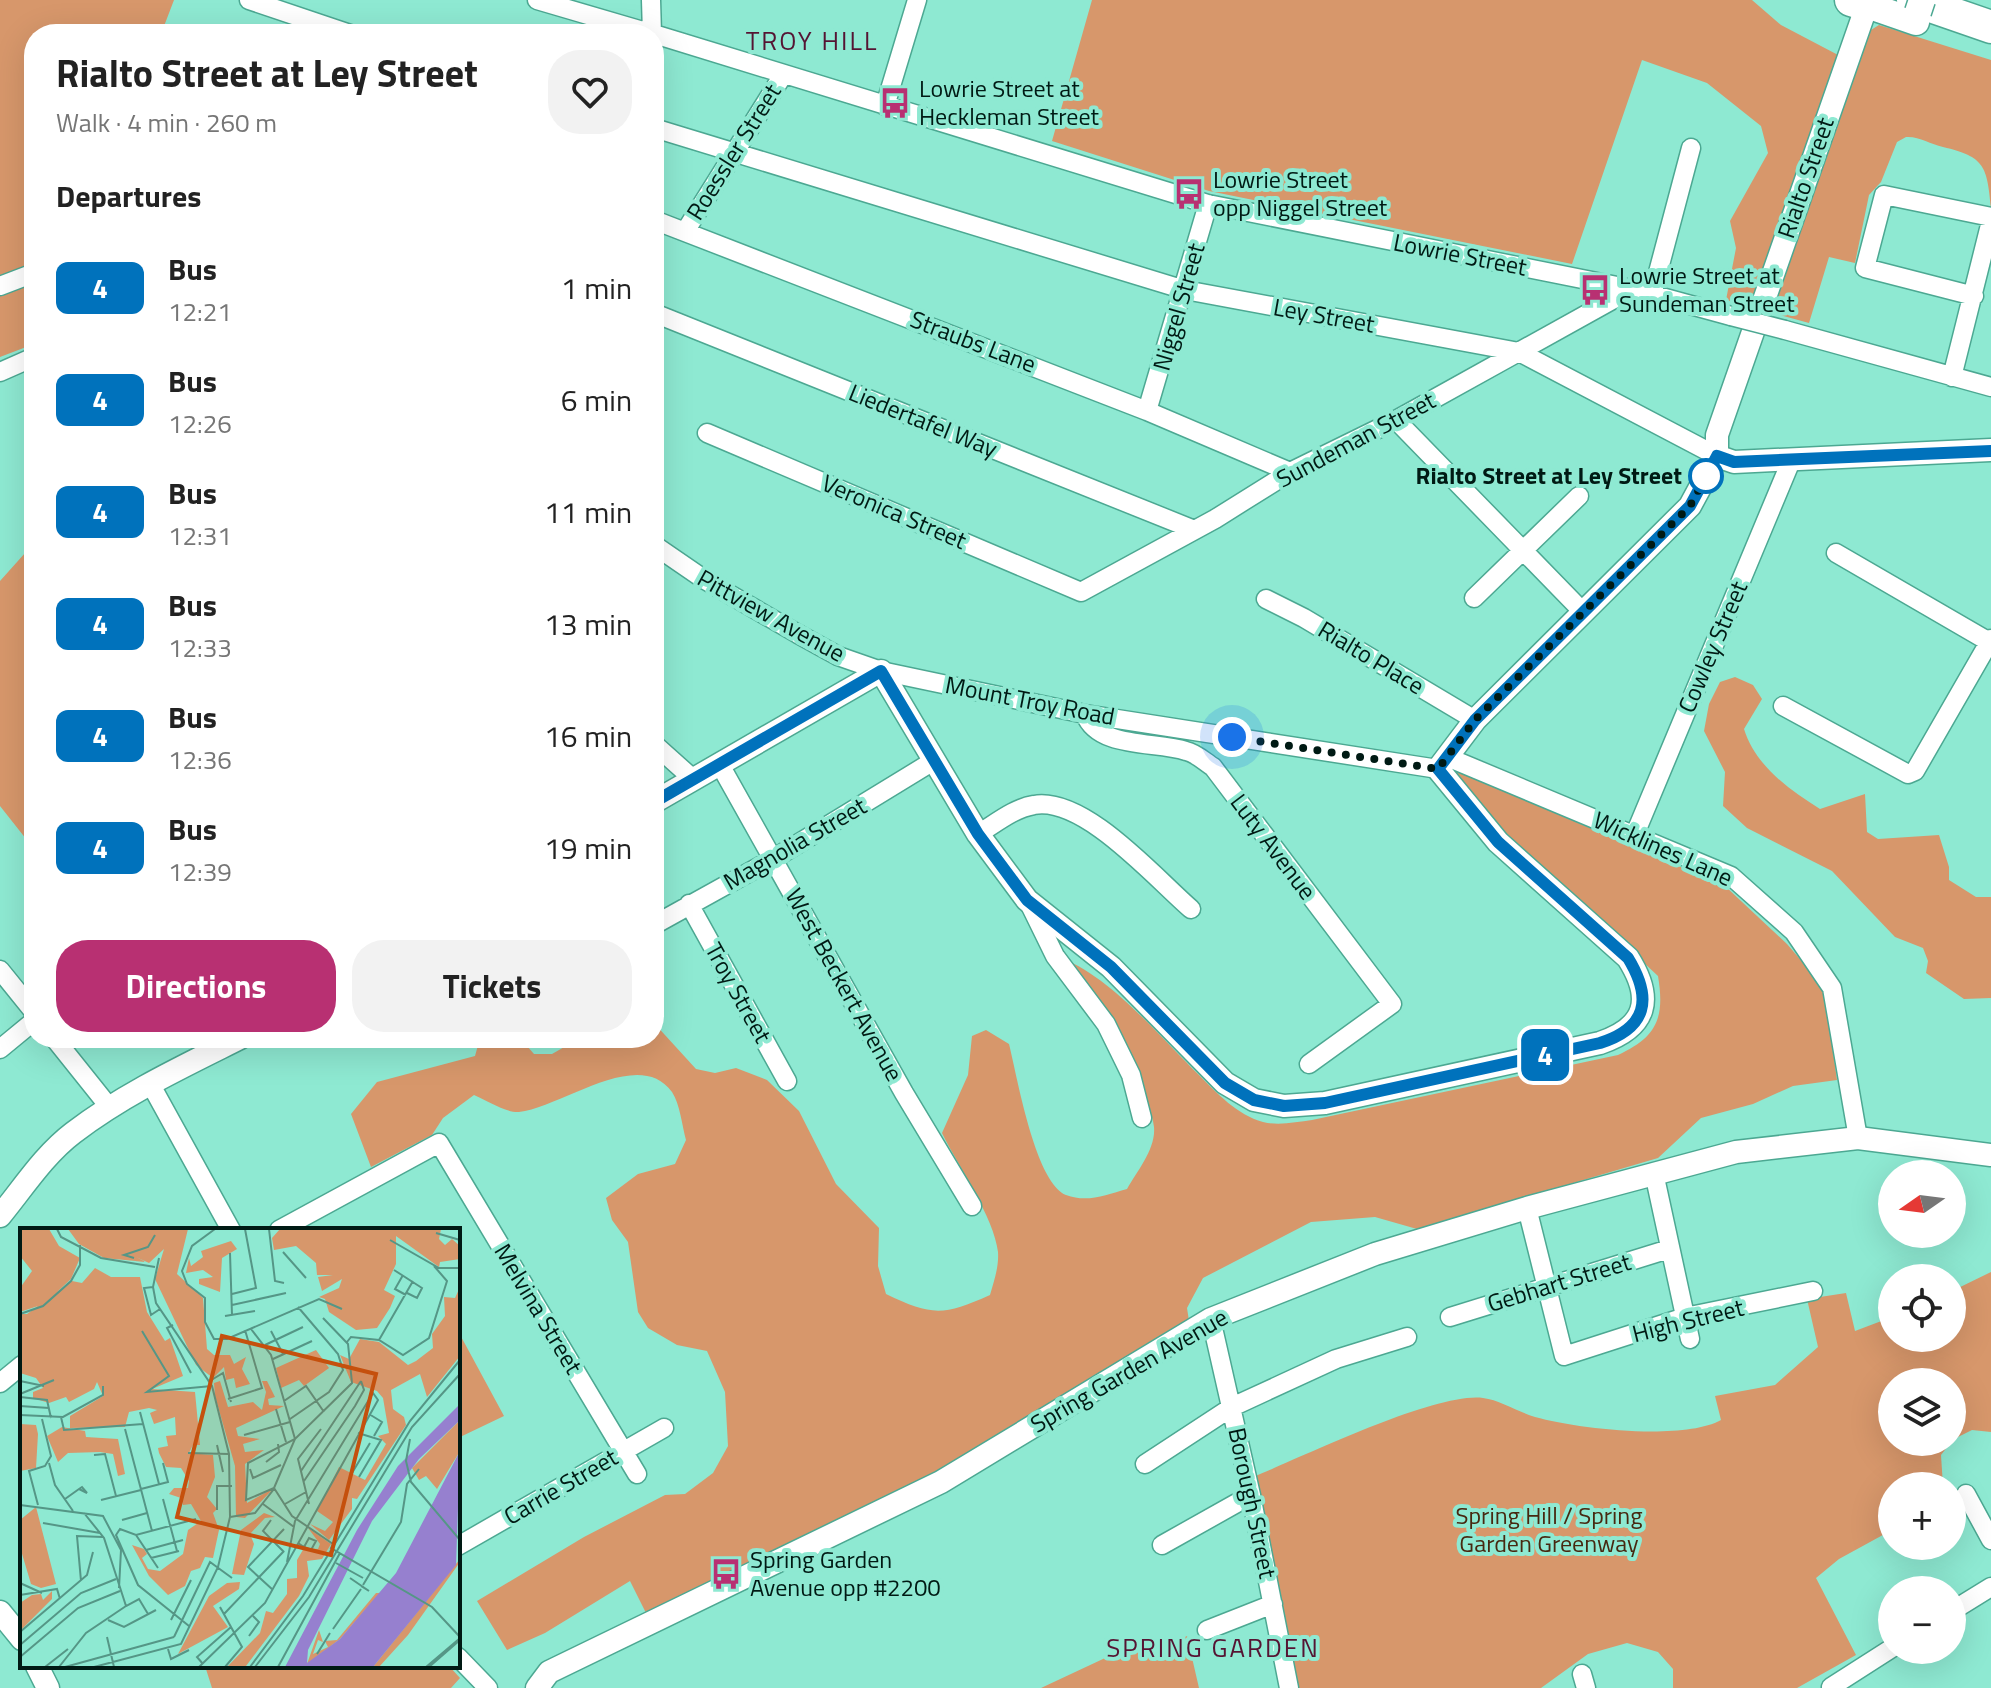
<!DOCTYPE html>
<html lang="en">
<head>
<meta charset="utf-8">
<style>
	:root { --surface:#fff; --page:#f2f2f2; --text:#222; --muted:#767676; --accent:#b83072 }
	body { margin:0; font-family:"Titillium Web",sans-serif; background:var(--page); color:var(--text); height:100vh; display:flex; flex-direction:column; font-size:30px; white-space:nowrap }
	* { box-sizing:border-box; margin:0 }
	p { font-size:26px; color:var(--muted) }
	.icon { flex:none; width:44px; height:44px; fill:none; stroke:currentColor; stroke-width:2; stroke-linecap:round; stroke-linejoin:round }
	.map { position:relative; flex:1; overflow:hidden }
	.panel { position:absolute; left:24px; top:24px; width:640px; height:1024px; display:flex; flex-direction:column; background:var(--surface); border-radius:32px; box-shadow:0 8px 32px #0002 }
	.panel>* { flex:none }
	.badge { padding:0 16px; border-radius:12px; font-size:28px; line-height:52px }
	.needle { width:52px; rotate:256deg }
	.buttons { position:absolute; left:1878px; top:1160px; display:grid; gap:16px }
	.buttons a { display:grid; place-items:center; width:88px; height:88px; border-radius:50%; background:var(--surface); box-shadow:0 8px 32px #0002; font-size:40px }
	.you { position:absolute; width:40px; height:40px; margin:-20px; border:6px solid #fff; border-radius:50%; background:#1a73e8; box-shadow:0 0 0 12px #1a73e833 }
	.map>.badge { position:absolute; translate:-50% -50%; box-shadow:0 0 0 4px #fff }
	h2 { padding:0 32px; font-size:30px; line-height:72px }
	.round { display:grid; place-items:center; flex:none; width:84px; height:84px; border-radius:32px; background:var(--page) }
	.overview { display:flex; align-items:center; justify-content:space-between; height:136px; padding:0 32px }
	h1 { font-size:38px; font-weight:700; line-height:60px }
	.primary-button { display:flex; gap:16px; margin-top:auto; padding:16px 32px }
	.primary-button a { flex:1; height:92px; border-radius:32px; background:var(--accent); color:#fff; font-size:32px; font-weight:700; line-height:92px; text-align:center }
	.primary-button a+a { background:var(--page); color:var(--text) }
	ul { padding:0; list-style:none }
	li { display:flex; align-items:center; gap:24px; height:112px; padding:0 32px }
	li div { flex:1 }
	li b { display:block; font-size:30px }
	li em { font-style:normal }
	li .badge { min-width:88px; font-weight:700; text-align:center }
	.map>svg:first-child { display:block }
	.green { fill:#d7976b }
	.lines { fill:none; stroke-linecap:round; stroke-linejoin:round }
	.minor-casing { stroke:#4ca892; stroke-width:21 }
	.tertiary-casing { stroke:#4ca892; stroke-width:25 }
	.secondary-casing { stroke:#4ca892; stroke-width:29 }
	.motorway-casing { stroke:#4ca892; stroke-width:35 }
	.minor { stroke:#fff; stroke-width:18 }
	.tertiary { stroke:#fff; stroke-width:22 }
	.secondary { stroke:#fff; stroke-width:26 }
	.motorway { stroke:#fff; stroke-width:32 }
	.minor-bridge-casing { stroke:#4ca892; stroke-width:21; stroke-linecap:butt }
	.secondary-bridge-casing { stroke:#4ca892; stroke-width:29; stroke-linecap:butt }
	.minor-bridge { stroke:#fff; stroke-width:18 }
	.secondary-bridge { stroke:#fff; stroke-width:26 }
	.line-casing { stroke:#fff; stroke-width:18 }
	.line { stroke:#0072bc; stroke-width:12 }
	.walk { stroke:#001a14; stroke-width:8; stroke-dasharray:0 14.4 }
	.stop-dot { fill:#fff; stroke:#0072bc; stroke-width:4 }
	.labels { text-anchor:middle; stroke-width:8; stroke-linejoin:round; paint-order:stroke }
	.poi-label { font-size:24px; fill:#001a14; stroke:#8ee9d2; text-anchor:start }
	.street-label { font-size:24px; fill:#001a14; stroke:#8ee9d2 }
	.stop-label { font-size:24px; font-weight:bold; fill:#001a14; stroke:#8ee9d2; text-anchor:end }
	.park-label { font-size:24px; fill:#472810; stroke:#8ee9d2 }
	.neighbourhood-label { font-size:26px; letter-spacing:2px; fill:#551433; stroke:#8ee9d2 }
	.inset-road { fill:none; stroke:#559686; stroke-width:2 }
	.view { fill:#c5500d; fill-opacity:0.15; stroke:#c5500d; stroke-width:4 }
	.inset-edge { fill:none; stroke:#001a14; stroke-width:4 }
</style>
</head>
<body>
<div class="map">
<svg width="1991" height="1688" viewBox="0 0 1991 1688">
	<rect width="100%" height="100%" fill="#8ee9d2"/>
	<path class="green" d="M0,0h174l-13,34h-127v310l-34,13z
		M1092,0h660l29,25 59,31 -89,251 -25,-7 10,-52 -6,-27 38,-68 -7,-27 -54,-43 -65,-23 -70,204 -363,-73 -157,-50z
		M1879,25l112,35v148c-4,-42 -6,-51 -48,-61 -13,-3 -24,-11 -37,-10l-9,5 -16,40 -12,13 -14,68 -26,-6 -20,66 -40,-11 102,-282z
		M34,543v306l-34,-43v-225z
		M1735,677l18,8 9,14 -18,30c11,36 45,61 76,80l45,-15 2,38 11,7 61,-4 10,32v13l27,17h15v101l-27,1 -38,-26 2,-12 -5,-13 -28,-11 -63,-66 -85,-43 -24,-22 2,-34 -21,-41 5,-27 11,-22z
		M1448,767l277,119 62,58 37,43 13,93 -44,6 -40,18 -52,14 -43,40 -241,71 -42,-12 -64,5 -108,56 -16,30 2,13 -219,136 -324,156 -16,-32 -85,52 -38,17 -30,-49 107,-64 81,-42 20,-1 28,-21 15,-27 -3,-54 -18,-41 -30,-6 -29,-17 -10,-16 -10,-70 -16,-22 -6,-22 32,-24 37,-10 11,-24c-4,-14 -6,-36 -14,-48 -33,-46 -110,15 -153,20 -13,1 -33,-12 -45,-17l-31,23 -11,17 -61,32 -20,-53 26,-32 98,-26 5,-18h40l14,16h18l28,-16h74v-15l42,46 19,4 21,-5 31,12 32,31 37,73 43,44 -1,38 8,28c46,22 57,22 104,1 4,-14 9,-28 8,-43 -4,-35 -40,-86 -56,-119l26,-58 4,-39 14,-6 23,14c8,32 26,138 57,151 21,8 40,0 61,-6 10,-18 29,-40 27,-62 -4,-46 -80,-117 -97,-170 50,15 104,81 142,118 18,18 38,40 64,47 16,4 33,0 49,-2l306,-65c39,-18 47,-37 40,-79l-154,-144z
		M1991,1272v160l-19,-2 -20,10v-58h-60v60h59l-10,13 2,31h-51v44l-53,29 -23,19 40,77 -59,33h-124v-19l-15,-17 -31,-9 -39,11 -47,34h-246l-42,-211c50,-20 182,-85 230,-79 17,2 35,14 52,19 43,12 148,24 186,3l-6,-24 60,-11 43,-38 -11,-48 39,-6 9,38 37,-14v21h60v-47z
		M458,1331l46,85 -46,22z
		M1187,1636l12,52h-158l94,-44 13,12z
		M205,1666h244l11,12 -9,10h-239z"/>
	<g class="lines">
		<defs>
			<path id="minor" d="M249,0l101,34
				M537,0l116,34
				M651,0l1,34
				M654,34l554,170 424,85 99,27
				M885,106l32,-106
				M654,128l531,162 334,62 198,104
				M654,220l493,191 143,61
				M686,230l97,-155
				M0,286l34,-13
				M1652,295l39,-147
				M1974,296l-109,-28 19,-73 107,22
				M654,313l538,216
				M1785,330l206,57
				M0,372l34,-15
				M1952,377l39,-156
				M1147,411l61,-207
				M1396,420l187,192
				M707,433l374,159 134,-73 75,-47 106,-52 236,-131
				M654,545l51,35 93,54 40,22 43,15 204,43 353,55
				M1836,553l155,90
				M1474,598l105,-102
				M1266,599l38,19 171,102
				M1783,706l125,68 7,-3 76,-132
				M1085,714c13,35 71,27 101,37 10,2 19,11 27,16l179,237 -83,60
				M654,744l38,34
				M1447,757l284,119 63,56 38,56 26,150
				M719,763l185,330 68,113
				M978,834c17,-10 36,-26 56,-29 50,-9 121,73 157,104
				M1635,834l156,-373
				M1029,903l26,53 51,68 25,51 11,43
				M689,904l98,177
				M654,925l119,-66 162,-99
				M0,970l34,42
				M54,1038l56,70
				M0,1049l34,-28
				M151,1085l80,145
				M1654,1173l36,166
				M1527,1208l37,148 121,-39 128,-26
				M279,1230l160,-87 198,331
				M1450,1317l219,-68
				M1211,1319l40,176 38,193
				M0,1383l22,-18
				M1145,1464l87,-57 104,-48 71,-22
				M1966,1494l25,46
				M1162,1545l89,-50
				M458,1546l206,-118
				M1952,1611l39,-24
				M1207,1630l66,-26
				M458,1657l30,31
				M1582,1674l4,14
				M1831,1687l61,-39"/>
			<path id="tertiary" d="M1717,456l17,6 257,-12
				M654,802l227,-131 97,163 49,66 84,67 114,116 29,17 30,6 41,-3 275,-60c47,-16 54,-44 28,-85l-130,-116 -60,-73 37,-49 215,-214 27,-50v-21l150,-430
				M0,1216c23,-28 44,-61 73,-83 51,-39 111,-67 167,-95
				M0,1612l22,27
				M37,1666l11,22
				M537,1688l12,-16 392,-190 270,-163 164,-65 152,-46 209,-56 122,-14 133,17"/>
			<path id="secondary" d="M1867,5l49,17 2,-10"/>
			<path id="motorway" d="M1851,0l16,5
				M1913,0l78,27"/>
		</defs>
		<use href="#minor" class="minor-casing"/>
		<use href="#tertiary" class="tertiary-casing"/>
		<use href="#secondary" class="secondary-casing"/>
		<use href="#motorway" class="motorway-casing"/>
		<use href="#minor" class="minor"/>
		<use href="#tertiary" class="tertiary"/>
		<use href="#secondary" class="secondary"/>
		<use href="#motorway" class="motorway"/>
		<defs>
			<path id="minor-bridge" d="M1731,316l54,14"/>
			<path id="secondary-bridge" d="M1918,12l4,-12"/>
		</defs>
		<use href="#minor-bridge" class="minor-bridge-casing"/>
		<use href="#secondary-bridge" class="secondary-bridge-casing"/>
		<use href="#minor-bridge" class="minor-bridge"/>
		<use href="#secondary-bridge" class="secondary-bridge"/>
	</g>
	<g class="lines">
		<defs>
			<path id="line" d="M654,802l227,-131 97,163 49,66 84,67 114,116 29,17 30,6 41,-3 275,-60c47,-15 53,-44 28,-85l-130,-116 -60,-73 37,-49 215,-214 27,-50 17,6 257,-11"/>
		</defs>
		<use href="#line" class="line-casing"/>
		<use href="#line" class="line"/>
		<path class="walk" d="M1232,737l206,32 37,-49 215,-214 16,-30"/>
	</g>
	<defs>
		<symbol id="bus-bare" viewBox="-9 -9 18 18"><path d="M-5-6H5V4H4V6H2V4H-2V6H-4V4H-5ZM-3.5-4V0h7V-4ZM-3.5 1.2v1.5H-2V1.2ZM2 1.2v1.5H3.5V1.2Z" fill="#b83072" stroke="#8ee9d2" stroke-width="2.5" paint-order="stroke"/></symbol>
	</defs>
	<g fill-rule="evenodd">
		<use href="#bus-bare" x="873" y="81" width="44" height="44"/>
		<use href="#bus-bare" x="1167" y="172" width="44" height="44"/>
		<use href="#bus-bare" x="1573" y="268" width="44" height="44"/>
		<use href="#bus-bare" x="704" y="1552" width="44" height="44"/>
	</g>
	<circle class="stop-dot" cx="1706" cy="476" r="16"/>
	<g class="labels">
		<g class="poi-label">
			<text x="919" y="97">Lowrie Street at<tspan x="919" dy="28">Heckleman Street</tspan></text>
			<text x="1213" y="188">Lowrie Street<tspan x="1213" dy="28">opp Niggel Street</tspan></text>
			<text x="1619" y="284">Lowrie Street at<tspan x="1619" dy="28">Sundeman Street</tspan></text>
			<text x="750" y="1568">Spring Garden<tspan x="750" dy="28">Avenue opp #2200</tspan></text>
		</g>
		<g class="street-label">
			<text transform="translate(734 152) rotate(-58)" y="8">Roessler Street</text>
			<text transform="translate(1806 178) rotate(-71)" y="8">Rialto Street</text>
			<text transform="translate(1460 255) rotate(11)" y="8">Lowrie Street</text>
			<text transform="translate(1179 307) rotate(-74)" y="8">Niggel Street</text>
			<text transform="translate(1324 316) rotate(10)" y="8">Ley Street</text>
			<text transform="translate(973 342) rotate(21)" y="8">Straubs Lane</text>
			<text transform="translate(923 421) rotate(22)" y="8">Liedertafel Way</text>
			<text transform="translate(1356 440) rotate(-28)" y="8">Sundeman Street</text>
			<text transform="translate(894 512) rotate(23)" y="8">Veronica Street</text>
			<text transform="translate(771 616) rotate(29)" y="8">Pittview Avenue</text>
			<text transform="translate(1713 647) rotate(-67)" y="8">Cowley Street</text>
			<text transform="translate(1371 658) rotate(31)" y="8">Rialto Place</text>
			<text transform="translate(1030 701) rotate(11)" y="8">Mount Troy Road</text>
			<text transform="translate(795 844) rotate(-30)" y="8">Magnolia Street</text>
			<text transform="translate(1273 847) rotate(53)" y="8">Luty Avenue</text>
			<text transform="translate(1663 849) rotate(24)" y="8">Wicklines Lane</text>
			<text transform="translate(844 985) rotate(61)" y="8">West Beckert Avenue</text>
			<text transform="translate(738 993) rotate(61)" y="8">Troy Street</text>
			<text transform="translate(1559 1283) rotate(-17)" y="8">Gebhart Street</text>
			<text transform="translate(538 1309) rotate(59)" y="8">Melvina Street</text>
			<text transform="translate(1688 1321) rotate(-14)" y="8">High Street</text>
			<text transform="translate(1129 1371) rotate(-30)" y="8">Spring Garden Avenue</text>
			<text transform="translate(561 1487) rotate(-30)" y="8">Carrie Street</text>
			<text transform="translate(1252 1503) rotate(78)" y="8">Borough Street</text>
		</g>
		<g class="stop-label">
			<text x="1682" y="484">Rialto Street at Ley Street</text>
		</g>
		<g class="park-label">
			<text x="1549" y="1524">Spring Hill / Spring<tspan x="1549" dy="28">Garden Greenway</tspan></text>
		</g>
		<g class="neighbourhood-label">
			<text x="812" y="50">TROY HILL</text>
			<text x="1213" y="1657">SPRING GARDEN</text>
		</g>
	</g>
	<g transform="translate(20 1228)">
		<rect width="440" height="440" fill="#8ee9d2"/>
		<path d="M0,1h29l10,17 21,12 -9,21 -27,25 -24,8v-24l12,-17 -12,-15zM48,1h120l-11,45 26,24 4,51 7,6h16l4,9 12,-7 -4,12 8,15 -14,4 -2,-10 -8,2 -2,-13 -11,11 -17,-13 -41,-86 9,-30 -15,14 -13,-6 10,5 -42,-4 -25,-14zM260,1h161l-2,10 6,6 7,-6 8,7v13l-20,3 -1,5 -43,-31v28l-12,26 11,6 -5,12 -13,20 -21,2 -27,-18 -4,-13 -6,-2 20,-9 3,-9 -20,12 -4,-14 15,-2h-16l-1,-12 -20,-17 -22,4 -2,-12zM211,13l6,8 -15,9 -2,34 -21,-8v-5l14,-2 -10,-7 -17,3 3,-15 2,8 12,-9 -2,-6zM75,40l16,9h29l7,35 18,29 5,-3 13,38 -31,13 43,3 5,53h-7l-4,8 24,2 2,22 -8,20 10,12 -4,4 6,17 -6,28 -8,-1 -5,11 -9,3 -6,15 -17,9 -19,-19 -17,-31 12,4 3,5 -5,4 6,11 12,2 23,-17 5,-24 13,-9 -10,-17 -8,1 -2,-7 -12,-4 5,-6h14l1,-7 -8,-13 -15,-1 -7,-14 -1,-5 10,-2 -2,-10 10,-1 -1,-18 -21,7 -4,-11 7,-3 -8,-2 -20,4 -4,15 -55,1v-12l33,-20 -6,-14 -3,7 -25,13 -3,-5 -17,6 -16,-5v-6l10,-4 -7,-10 -16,-5v-59h7l45,-33 10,2zM440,59v69l-33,41 -7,-23 -29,16 2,19 11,8 2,8 -49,74 -5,-1v11l-23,31 -19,-16 15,7 8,-9 -16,-11 22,-44 26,13 21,-36 -8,-8 11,-3 -6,-35 -6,-7 -26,-9 -11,-27 9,4 11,-20 19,3 29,23 8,-4 17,-13 -1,-14 13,-18 -1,-19 11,1zM296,122l13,18 -25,18 -5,-6 -18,8 -5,-20zM200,153l8,26 25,-5 9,8 4,-18 -4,-11h5l8,16 -7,2 1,6 15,1 -48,22 2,8 22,3 -17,5 2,8 19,-2 -19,14 2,39 27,-15 -29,30 -9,-1 -1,-51 -20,-70 -1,-13zM440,192v31l-23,38 -11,-13 -7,4 -7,-12zM0,196l16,1 2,9 -2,34 -16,3zM42,199l23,4 1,6 32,2 7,35 -7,2 -5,-22 -13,-2 -32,1 -10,9 -11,-26zM16,279l20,77 -15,4 -10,-4 -11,-37v-27zM244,285l11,4 -10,1 -15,16 4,10 -10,31 -12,-1 9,-44zM288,300l23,16 -9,15 -15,2 2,15 -10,20 -53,70 -19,1 33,-34 6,-22 7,2 14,-19v-15l10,-1v-18l7,-12 14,1 2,-5zM440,331v3l-52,73 -29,32h-6zM220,354l-1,7 -26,17 15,21 -50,27 31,-58 18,-13zM32,363v8l-32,32v-28l12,-8 9,-1 2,6zM356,365h4l-40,46 -33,25 12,-34 4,12 -5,-2 -5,14 15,-7 -3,-6 12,-1z" fill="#d7976b"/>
		<path d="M440,176v16l-41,39 -47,62 -64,129 -1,13 33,-24 56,-66 64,-122 -4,114 -83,102h-88l72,-137 41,-64z" fill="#9680cf"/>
		<path class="inset-road" d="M37,1l4,8 40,21 54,9M195,1l-23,17 -10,25 5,13 18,14v24l9,17h13l92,-40 23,10M249,1l6,52 9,2M416,5l24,7M370,12l49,28h21M263,24l23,26M210,25l2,62M114,30l-10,-3 24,-8 7,-12M374,42l28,18 -5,10 -10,-5M383,47l-8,14 11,6M133,59l-9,1 7,27 9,-6M212,66l24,-6 -11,-59M212,77l54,-12M0,86l23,-8 28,-25 9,-16v-20M205,88l30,-5M153,97l-6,3 24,45M231,101l20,26 24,84 -21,49M122,103l27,45 -22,16 65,-6M251,103l12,23M359,112l34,-59M327,114l4,-5 28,3 24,15 26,-17 18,-57 -13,-15M245,117l38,-18M253,131l39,-18M0,153l24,5M188,154l15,-9 8,29M0,166l34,-14M0,169l27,3 4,18M208,171l34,-11 -17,-58M264,173l22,-15 18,26M0,178l29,2M256,181l10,33M120,184l19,72M349,186l13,8 -8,14M0,187l43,2 40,-22v-9M41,189l3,13 79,-6M270,191l39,-27 14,-22 -5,-16 -40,-47M105,201l27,102M338,205l23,7 -22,37M224,207l46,-13M390,211l-4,22 5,21 49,58M197,217l6,27M168,225l41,1M74,227l11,-1 11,42M246,234l13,-10 -1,-8M29,235l6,22 18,26M230,241l3,9 28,-13M281,243l60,-90M332,245l18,-30M284,253l51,-75 9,-16 -3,-9M254,260l-28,12 2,-37 47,-24 57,-56 -4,-39 -25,-26M254,260l18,28 41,28M121,261l27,-7 -5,-19M45,271l14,-10 3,-2 5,6 -8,-4M143,271l14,52M81,272l40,-10M243,276l31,23M265,276l21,-12M289,276l-11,-45 23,-30M0,277l83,11 18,34 -2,38M18,277l-9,-34 16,-5 6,-10 -9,-37M197,282v-24h15M64,285l20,25 22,68M210,289l25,-4 19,-24M102,292l25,-7M251,292l-8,11 21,21M23,295l57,10M116,307l22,33M278,315l6,4 7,3 5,-9 -7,-3 -5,9M313,316l-2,4 101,59 28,30M126,322l37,-10M131,330l28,-7M316,335l27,15M330,350l19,13 -8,-5M61,353l-4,-45 26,1M0,355l22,10M343,357l38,-63 6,-38 12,-15M253,362l-25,-23 36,-38M0,367l37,-6 3,10M200,379l22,40 -17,20M204,386l60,-63M88,392l16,7 32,-17M151,392l20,-40M169,398l-51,-41 -22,-50 4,-6 16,6 60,-16M313,401l28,-40M0,404l67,-57 6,-23M229,408l10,-14 -6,-6M87,409l7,30M154,409l36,-75 22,16M0,417l61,-52 35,-14M148,421l3,10 18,-9M297,426l13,-21M0,429l58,-49 42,-17M183,436l-6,-7 34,-30M25,439l23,-18M39,439l27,-34 40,-27 13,-7 9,15M45,439l109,-30M74,439l87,-23 37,-77 12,-50 -1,-63 -17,-68 -56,-83 -3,-16 6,-29M179,439l66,-64 113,-203 -5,-7 -78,128 -8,41M230,439l53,-71 107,-175 50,-61M235,439l54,-70 103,-170 48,-53M258,439l62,-114M406,439l33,-28M409,439l31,-27"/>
		<path class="view" d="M202,108l154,38 -45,181 -154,-38z"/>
		<rect width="440" height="440" class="inset-edge"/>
	</g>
</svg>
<div class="buttons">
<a><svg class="needle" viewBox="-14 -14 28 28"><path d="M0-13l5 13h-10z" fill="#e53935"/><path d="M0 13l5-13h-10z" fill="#767676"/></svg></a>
<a><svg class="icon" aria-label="locate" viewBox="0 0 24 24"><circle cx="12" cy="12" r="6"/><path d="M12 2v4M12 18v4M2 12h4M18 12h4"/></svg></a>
<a><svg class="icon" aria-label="layers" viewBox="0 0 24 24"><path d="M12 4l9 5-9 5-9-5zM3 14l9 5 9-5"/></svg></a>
<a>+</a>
<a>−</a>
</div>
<div class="you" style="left:1232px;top:737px"></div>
<b class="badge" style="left:1545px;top:1055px;background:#0072bc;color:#fff">4</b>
<section class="panel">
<div class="overview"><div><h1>Rialto Street at Ley Street</h1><p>Walk · 4 min · 260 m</p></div><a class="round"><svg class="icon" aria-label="heart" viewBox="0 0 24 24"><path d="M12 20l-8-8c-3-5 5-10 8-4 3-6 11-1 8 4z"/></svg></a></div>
<h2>Departures</h2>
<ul>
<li><span class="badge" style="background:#0072bc;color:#fff">4</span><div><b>Bus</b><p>12:21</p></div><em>1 min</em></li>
<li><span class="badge" style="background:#0072bc;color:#fff">4</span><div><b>Bus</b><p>12:26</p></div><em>6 min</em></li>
<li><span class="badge" style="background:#0072bc;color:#fff">4</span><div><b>Bus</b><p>12:31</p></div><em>11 min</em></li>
<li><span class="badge" style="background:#0072bc;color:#fff">4</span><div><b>Bus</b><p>12:33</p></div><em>13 min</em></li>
<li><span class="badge" style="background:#0072bc;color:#fff">4</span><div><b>Bus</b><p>12:36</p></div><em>16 min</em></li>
<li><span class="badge" style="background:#0072bc;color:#fff">4</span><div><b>Bus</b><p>12:39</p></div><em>19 min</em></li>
</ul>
<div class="primary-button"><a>Directions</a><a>Tickets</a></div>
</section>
</div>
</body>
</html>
